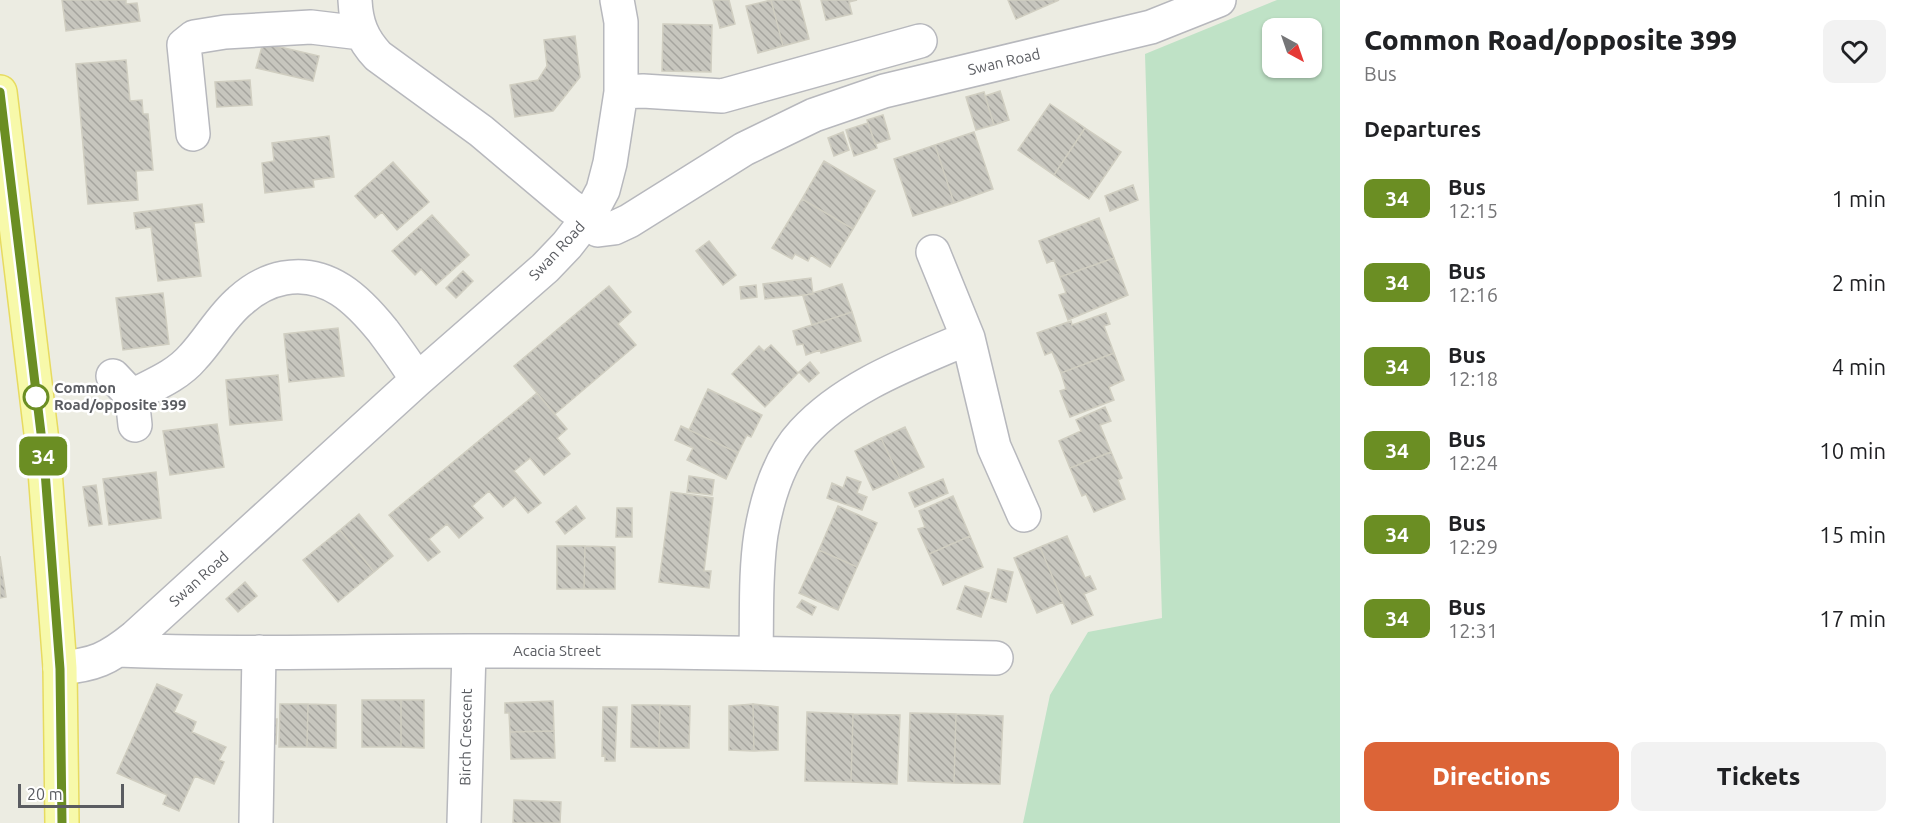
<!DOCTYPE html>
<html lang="en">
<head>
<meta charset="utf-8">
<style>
	:root { --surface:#fff; --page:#f2f2f2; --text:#202124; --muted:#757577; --accent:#dc6437 }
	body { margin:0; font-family:Ubuntu,sans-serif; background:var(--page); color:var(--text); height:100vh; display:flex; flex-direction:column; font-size:22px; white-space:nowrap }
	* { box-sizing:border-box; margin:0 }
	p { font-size:20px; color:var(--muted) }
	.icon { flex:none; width:33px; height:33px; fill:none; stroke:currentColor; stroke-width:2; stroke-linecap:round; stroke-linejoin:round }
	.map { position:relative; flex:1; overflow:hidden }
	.side { display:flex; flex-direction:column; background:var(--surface); width:570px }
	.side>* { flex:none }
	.badge { padding:0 12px; border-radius:9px; font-size:21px; line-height:39px }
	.needle { width:39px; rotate:140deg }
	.fabs { position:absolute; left:1262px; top:18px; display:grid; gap:12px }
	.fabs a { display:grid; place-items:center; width:60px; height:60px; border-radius:12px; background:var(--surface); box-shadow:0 2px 4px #0004; font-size:30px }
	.scale { position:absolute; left:18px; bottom:15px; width:106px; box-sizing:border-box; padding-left:6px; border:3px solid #5a5c61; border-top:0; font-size:16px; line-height:21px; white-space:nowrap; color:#5a5c61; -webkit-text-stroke:4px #fff; paint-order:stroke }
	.map>.badge { position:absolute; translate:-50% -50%; box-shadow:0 0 0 3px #fff }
	h2 { padding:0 24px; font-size:22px; line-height:54px }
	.round { display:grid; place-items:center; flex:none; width:63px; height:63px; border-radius:12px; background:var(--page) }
	.overview { display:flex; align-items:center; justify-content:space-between; height:102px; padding:0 24px }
	h1 { font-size:28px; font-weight:800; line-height:45px }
	.action { display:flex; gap:12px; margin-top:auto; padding:12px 24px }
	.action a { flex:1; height:69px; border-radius:12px; background:var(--accent); color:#fff; font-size:24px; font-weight:800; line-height:69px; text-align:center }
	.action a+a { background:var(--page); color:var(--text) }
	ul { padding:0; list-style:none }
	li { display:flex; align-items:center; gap:18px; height:84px; padding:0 24px }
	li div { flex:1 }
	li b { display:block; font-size:22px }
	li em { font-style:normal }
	li .badge { min-width:66px; font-weight:700; text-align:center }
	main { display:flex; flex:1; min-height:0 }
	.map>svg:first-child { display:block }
	.green { fill:#bfe2c6; fill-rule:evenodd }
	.building { fill:url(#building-back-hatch); stroke:#d0cec1; stroke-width:1.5 }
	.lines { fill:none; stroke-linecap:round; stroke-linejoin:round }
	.minor-casing { stroke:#b7b8bd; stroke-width:36 }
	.major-casing { stroke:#e7db60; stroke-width:36 }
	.minor { stroke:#fff; stroke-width:33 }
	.major { stroke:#f7f9aa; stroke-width:33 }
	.line-casing { stroke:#fff; stroke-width:14 }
	.line { stroke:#6b8e23; stroke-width:9 }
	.stop-dot { fill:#fff; stroke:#6b8e23; stroke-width:3 }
	.labels { text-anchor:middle; stroke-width:5; stroke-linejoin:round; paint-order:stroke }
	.street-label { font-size:15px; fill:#5a5c61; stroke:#fff }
	.stop-label { font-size:15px; font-weight:bold; fill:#5a5c61; stroke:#fff; text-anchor:start }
</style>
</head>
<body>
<main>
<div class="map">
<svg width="1340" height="823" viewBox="0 0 1340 823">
	<defs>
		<pattern id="building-back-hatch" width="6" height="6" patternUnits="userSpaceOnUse" patternTransform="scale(1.5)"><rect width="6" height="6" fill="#c7c6be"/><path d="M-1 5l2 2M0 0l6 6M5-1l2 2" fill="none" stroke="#a5a49e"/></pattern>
	</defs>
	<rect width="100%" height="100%" fill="#ecece2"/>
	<path class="green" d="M1277,0h63v823h-317l27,-128 38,-63 74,-14 -17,-564zM1311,28v40h-39v-40z"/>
	<path class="building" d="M62,0h64v4l11,-1 3,18 -74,10z
		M713,0h16l6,24 -15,4z
		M771,0l12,46 -25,7 -12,-47z
		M771,0h28l10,39 -26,7z
		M821,0h36l-8,2 3,12 -26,6z
		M1008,0h51l-43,19z
		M663,24l49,1 -1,47 -49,-1z
		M575,36l5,41 -27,34 -38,6 -5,-32 28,-5 9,-14 -3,-26z
		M263,43l56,13 -6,25 -57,-13z
		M126,60l4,41 12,-1 1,14h5l5,56 -17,1 2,29 -50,4 -12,-140z
		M250,80l2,25 -35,2 -2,-25z
		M1000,91l9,29 -15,5 -9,-29z
		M984,92l10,33 -18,5 -10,-33z
		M1050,104l35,24 -31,47 -36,-25z
		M883,115l7,24 -15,5 -8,-24z
		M868,123l9,25 -23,8 -8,-26z
		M1085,128l36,24 -32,47 -35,-24z
		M843,132l6,18 -15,6 -6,-18z
		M974,132l19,57 -39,14 -19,-58z
		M329,136l5,41 -21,3 1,7 -49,6 -3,-30 12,-2 -2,-18z
		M935,145l19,58 -41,13 -19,-57z
		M824,161l51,30 -22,38 -51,-30z
		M393,162l36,40 -32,28 -15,-18 -7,6 -20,-22z
		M1133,185l5,15 -28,11 -5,-15z
		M802,199l51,30 -23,38 -19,-12 -3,6 -13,-7 -3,5 -20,-11z
		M202,204l2,18 -10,1 7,53 -43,5 -7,-54 -15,2 -2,-16z
		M432,215l37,40 -33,30 -15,-16 -6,6 -23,-24z
		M1099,218l15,40 -54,19 -6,-17 -7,3 -8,-22z
		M709,241l27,34 -13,10 -27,-34z
		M1114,258l14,37 -60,25 -9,-25 7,-2 -6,-16z
		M463,271l10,10 -17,17 -10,-10z
		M811,278l2,16 -48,5 -2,-15z
		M842,284l10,28 -40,13 -9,-29z
		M756,285l1,12 -16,2 -1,-12z
		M609,286l22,26 -13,12 18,21 -81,69 -41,-48z
		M163,293l6,51 -46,6 -7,-52z
		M852,312l9,29 -40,12 -1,-3 -14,5 -3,-11 -6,1 -4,-14z
		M1106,313l4,11 -6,2 10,27 -53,20 -9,-21 -7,3 -8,-22 34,-12 1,4z
		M338,328l6,48 -55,6 -5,-48z
		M771,345l27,28 -33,34 -33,-33 27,-28 5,5z
		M1114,353l10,27 -15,7 5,13 -44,17 -10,-26 6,-2 -5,-16z
		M810,362l9,11 -10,9 -10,-10z
		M278,375l4,45 -52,5 -4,-45z
		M708,389l54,26 -11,22 -4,-2 -9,18 -49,-23z
		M537,393l30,36 -10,9 13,16 -26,21 -14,-17 -16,13 27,32 -13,10 -13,-16 -12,10 -14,-16 -17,15 11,12 -24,20 -12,-14 -18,15 11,13 -12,9 -39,-46z
		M1105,407l6,14 -11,4 11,27 -41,16 -11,-27 22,-10 -5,-11z
		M217,424l7,43 -54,8 -7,-44z
		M681,426l57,27 -12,26 -39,-19 6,-12 -18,-8z
		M905,427l19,40 -24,11 -19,-40z
		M881,438l19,40 -27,12 -18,-39z
		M1111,452l11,26 -4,2 7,19 -31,13 -8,-18 -4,2 -12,-28z
		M156,472l5,46 -52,7 -6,-46z
		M689,476l25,4 -2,15 -25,-3z
		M847,477l14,5 -4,11 10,4 -5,13 -35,-12 5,-15 11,5z
		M943,479l5,14 -33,14 -6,-14z
		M96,485l6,39 -13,2 -6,-39z
		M671,492l42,6 -9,73h7l-2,17 -50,-6z
		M953,496l17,40 -41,18 -11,-25 7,-2 -6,-16z
		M576,506l9,12 -20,16 -9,-12z
		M838,506l39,17 -20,44 -38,-17z
		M617,508h15v29h-16z
		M359,514l34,42 -19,16 -34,-42z
		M340,530l34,42 -36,30 -35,-42z
		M970,536l13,31 -40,18 -14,-31z
		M1067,536l18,42 5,-2 6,13 -12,5 9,21 -21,9 -32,-77z
		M557,546h28l-1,43h-27z
		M585,546l30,1v42h-31z
		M1040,547l23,55 -26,11 -23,-55z
		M819,550l38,17 -19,43 -39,-17z
		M0,556l6,41 -6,1z
		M998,569l15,3 -7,30 -15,-4z
		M245,582l12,14 -19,16 -12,-13z
		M965,586l24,7 -8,24 -24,-8z
		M802,600l14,7 -4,8 -15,-8z
		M157,684l25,11 -8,17 22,10 -4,10 34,15 -7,13 5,2 -10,22 -19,-8 -16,35 -16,-7 4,-9 -50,-22z
		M362,700h39v47h-39z
		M401,700h23v48l-23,-1z
		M553,701l1,30 -44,1 -1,-19h-4v-10z
		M280,704h28l-1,43h-28z
		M308,704l28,1v43l-29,-1z
		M753,704l1,47 -25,-1v-44z
		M753,704l25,3v43l-24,1z
		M632,705h28l-1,43 -28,-1z
		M660,705l30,1 -1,42h-30z
		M603,707h14l-2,54h-10v-6l-3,1z
		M807,712l46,2 -2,68 -46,-1z
		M910,713l46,1 -2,69 -46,-2z
		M853,714l47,1 -3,69 -46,-2z
		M956,714l47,2 -3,68 -46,-1z
		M265,719h12l-1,25h-12z
		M554,731l1,27 -44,1 -1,-27z
		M514,800l47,2 -1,21h-47z"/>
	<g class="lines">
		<defs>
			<path id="minor" d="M355,0c1,23 7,39 23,56l103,75 89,75 18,12 10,12 16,-2 15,-7 115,-72 70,-34 70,-24 267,-64 68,-27
				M621,92l22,-1 79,5 198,-55
				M193,134l-9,-89 10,-8 31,-5 86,-5 50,6
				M933,252l35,86 26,109 30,68
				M113,376l19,20 3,29
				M132,396c21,-11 45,-20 61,-39 17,-18 28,-40 47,-56 12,-11 28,-20 44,-23 44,-8 74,22 99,53 12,16 24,32 34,49
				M118,650c117,5 234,1 350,1 176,0 352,3 528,7
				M756,653c1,-40 -1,-80 5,-119 6,-35 17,-74 42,-101 43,-47 107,-70 165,-95
				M60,668c34,-3 48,-9 75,-31l282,-257 128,-112 22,-23 21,-27 15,-28 7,-27 11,-71v-70l-4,-22
				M256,823l3,-171
				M464,823l5,-172"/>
			<path id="major" d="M0,92l44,366 16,210 2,155"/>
		</defs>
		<use href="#minor" class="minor-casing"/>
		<use href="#major" class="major-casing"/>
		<use href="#minor" class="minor"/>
		<use href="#major" class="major"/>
	</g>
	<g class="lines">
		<defs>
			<path id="line" d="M0,92l44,366 16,211 2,154"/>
		</defs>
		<use href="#line" class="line-casing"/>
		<use href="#line" class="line"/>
	</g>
	<circle class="stop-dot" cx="36" cy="397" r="12"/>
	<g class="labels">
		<g class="street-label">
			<text transform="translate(1004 62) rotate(-13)" y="5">Swan Road</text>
			<text transform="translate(557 251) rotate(-47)" y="5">Swan Road</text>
			<text transform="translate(199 579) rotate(-42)" y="5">Swan Road</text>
			<text x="557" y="656">Acacia Street</text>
			<text transform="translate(466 737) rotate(-89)" y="5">Birch Crescent</text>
		</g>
		<g class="stop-label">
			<text x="54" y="393">Common<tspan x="54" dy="17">Road/opposite 399</tspan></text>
		</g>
	</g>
</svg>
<div class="fabs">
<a><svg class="needle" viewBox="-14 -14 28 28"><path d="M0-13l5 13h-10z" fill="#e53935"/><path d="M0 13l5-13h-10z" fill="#757577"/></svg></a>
</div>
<div class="scale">20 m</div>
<b class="badge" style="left:43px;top:456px;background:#6b8e23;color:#fff">34</b>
</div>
<section class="side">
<div class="overview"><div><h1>Common Road/opposite 399</h1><p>Bus</p></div><a class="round"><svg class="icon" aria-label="heart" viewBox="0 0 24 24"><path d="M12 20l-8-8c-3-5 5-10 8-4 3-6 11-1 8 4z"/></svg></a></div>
<h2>Departures</h2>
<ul>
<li><span class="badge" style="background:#6b8e23;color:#fff">34</span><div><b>Bus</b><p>12:15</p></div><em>1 min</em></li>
<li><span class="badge" style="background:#6b8e23;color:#fff">34</span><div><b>Bus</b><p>12:16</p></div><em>2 min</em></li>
<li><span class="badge" style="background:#6b8e23;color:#fff">34</span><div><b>Bus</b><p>12:18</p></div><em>4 min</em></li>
<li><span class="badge" style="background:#6b8e23;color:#fff">34</span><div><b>Bus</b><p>12:24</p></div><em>10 min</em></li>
<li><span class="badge" style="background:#6b8e23;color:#fff">34</span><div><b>Bus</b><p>12:29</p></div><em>15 min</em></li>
<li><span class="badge" style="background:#6b8e23;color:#fff">34</span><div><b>Bus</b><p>12:31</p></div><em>17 min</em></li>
</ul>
<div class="action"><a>Directions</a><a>Tickets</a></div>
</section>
</main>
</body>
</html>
